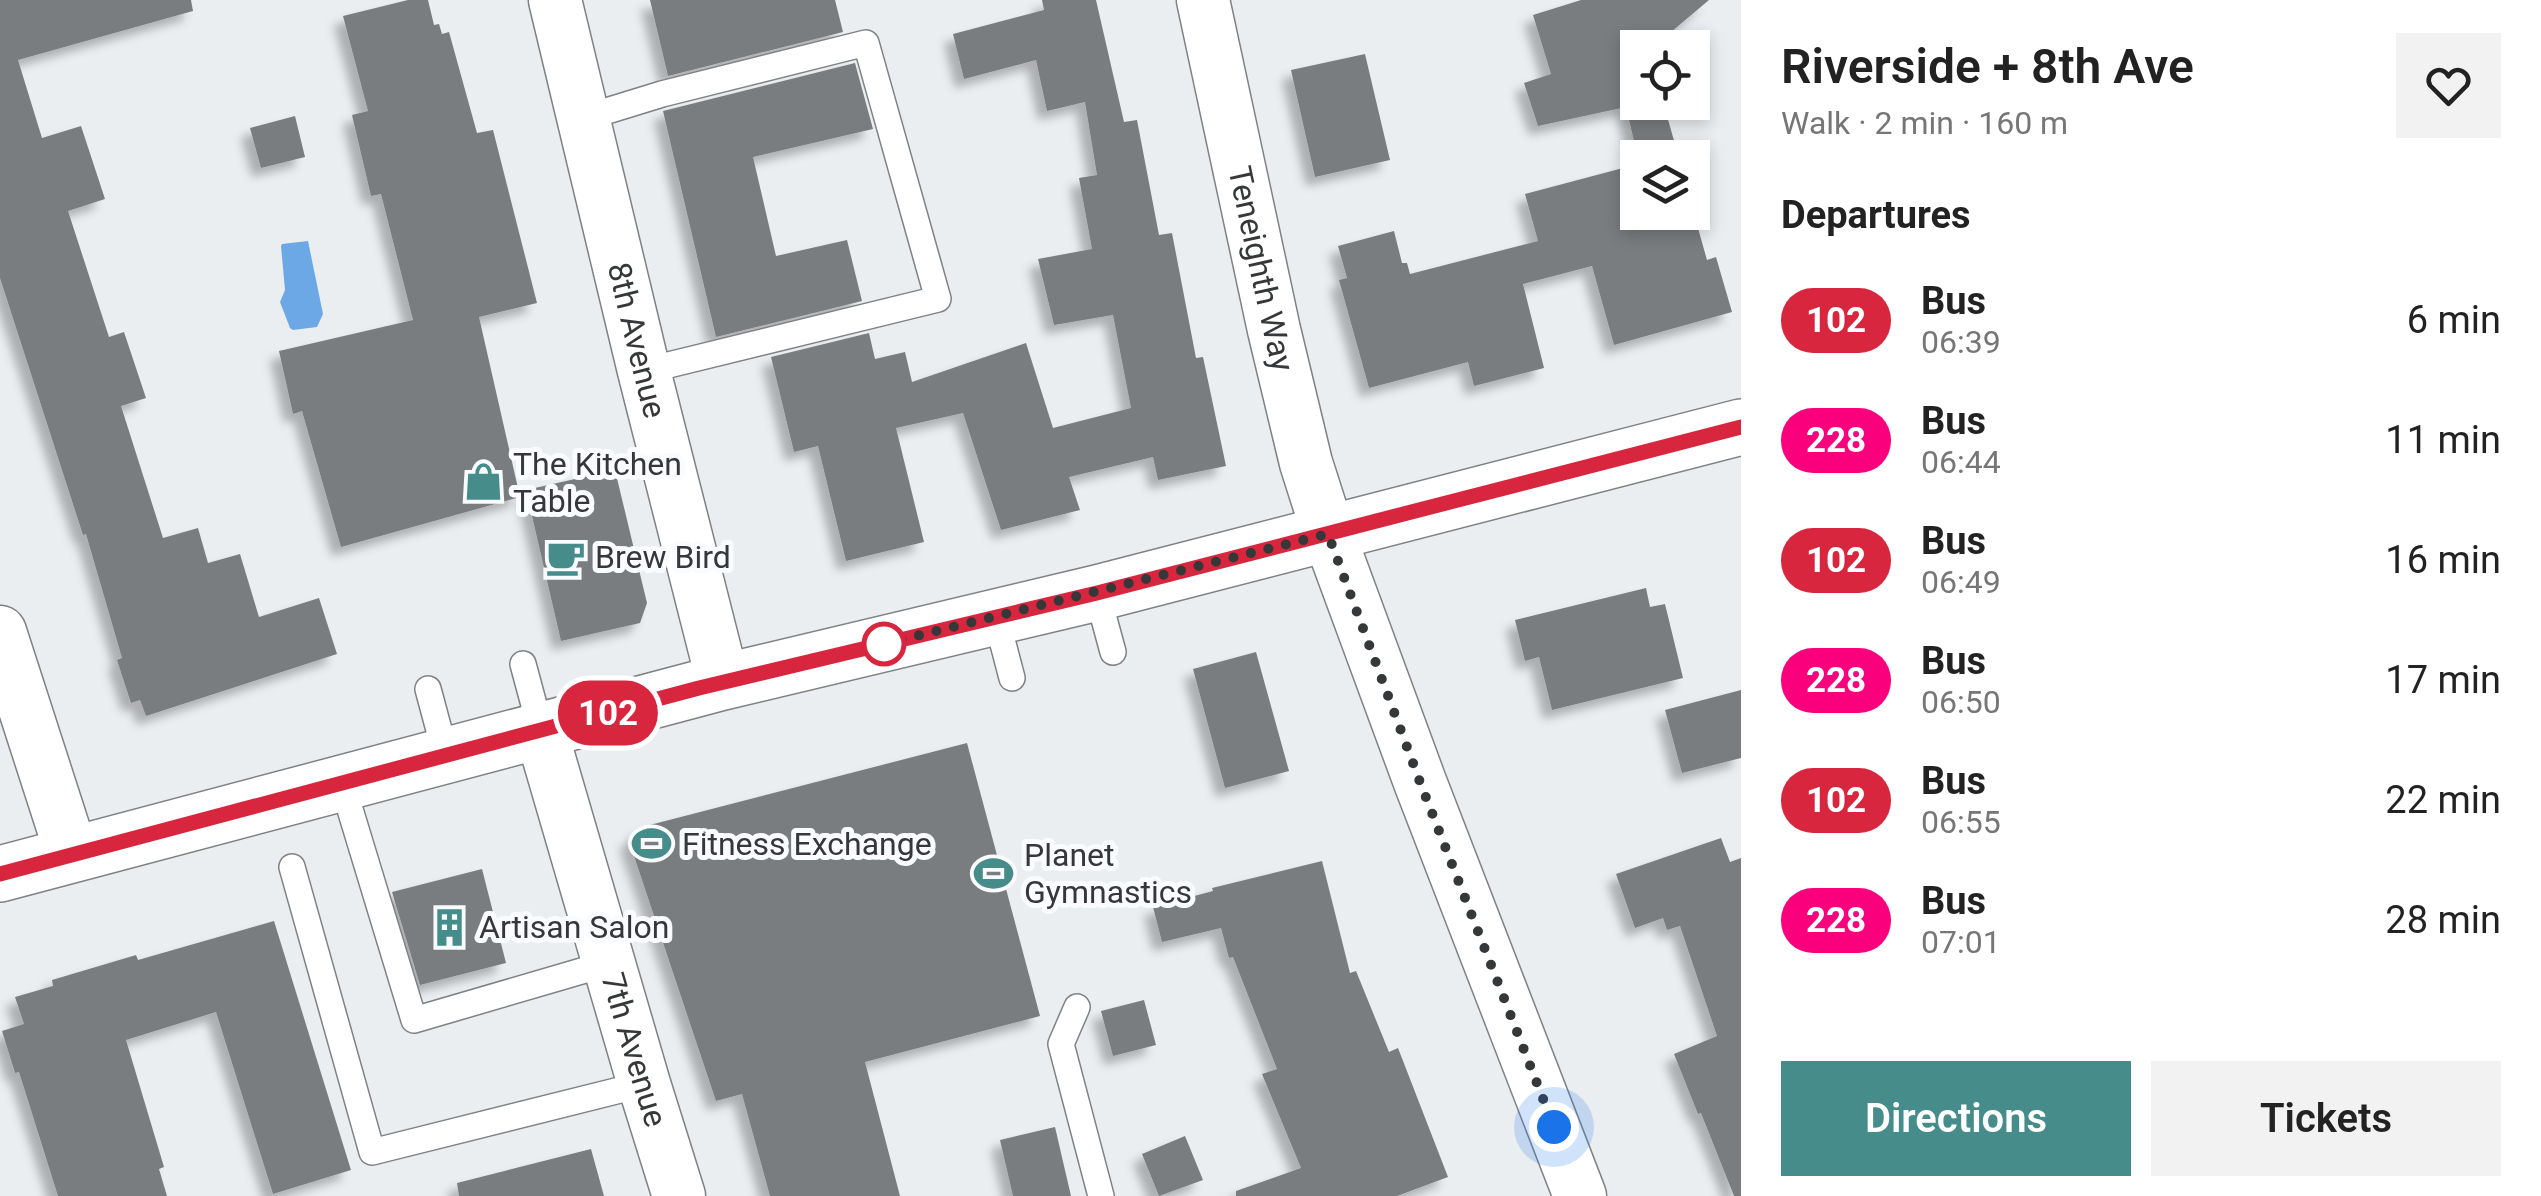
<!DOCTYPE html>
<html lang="en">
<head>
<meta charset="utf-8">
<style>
	:root { --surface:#fff; --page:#f2f2f2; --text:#222; --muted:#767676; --accent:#458c8a }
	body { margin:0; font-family:Roboto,sans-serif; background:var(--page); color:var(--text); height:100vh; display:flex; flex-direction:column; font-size:38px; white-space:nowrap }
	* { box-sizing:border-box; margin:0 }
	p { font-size:32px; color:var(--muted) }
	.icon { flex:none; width:55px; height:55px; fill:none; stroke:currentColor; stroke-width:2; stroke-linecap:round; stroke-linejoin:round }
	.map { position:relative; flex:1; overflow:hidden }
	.sheet { display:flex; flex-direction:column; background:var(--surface); width:800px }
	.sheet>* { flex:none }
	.badge { padding:0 20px; border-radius:32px; font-size:35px; line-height:65px }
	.controls { position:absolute; left:1620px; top:30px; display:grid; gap:20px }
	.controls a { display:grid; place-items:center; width:90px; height:90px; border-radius:0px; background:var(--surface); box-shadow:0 5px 15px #0003; font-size:50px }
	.you { position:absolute; width:50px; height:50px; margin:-25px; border:8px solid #fff; border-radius:50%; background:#1a73e8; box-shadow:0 0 0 15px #1a73e833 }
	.map>.badge { position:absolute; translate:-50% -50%; box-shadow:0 0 0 5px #fff }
	h2 { padding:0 40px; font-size:38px; line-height:90px }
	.round { display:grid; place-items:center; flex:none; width:105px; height:105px; border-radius:0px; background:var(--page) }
	.head { display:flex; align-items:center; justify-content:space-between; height:170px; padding:0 40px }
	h1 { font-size:48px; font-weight:600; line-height:75px }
	.primary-button { display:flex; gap:20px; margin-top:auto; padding:20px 40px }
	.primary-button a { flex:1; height:115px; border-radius:0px; background:var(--accent); color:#fff; font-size:40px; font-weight:600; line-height:115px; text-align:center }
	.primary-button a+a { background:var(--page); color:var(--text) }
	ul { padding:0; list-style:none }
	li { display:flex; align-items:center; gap:30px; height:120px; padding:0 40px }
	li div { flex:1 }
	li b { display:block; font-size:38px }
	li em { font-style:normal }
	li .badge { min-width:110px; font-weight:700; text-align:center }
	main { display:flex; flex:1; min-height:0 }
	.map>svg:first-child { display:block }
	.water { fill:#6da8e6 }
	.building { fill:#7a7d7f; filter:url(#shadow) }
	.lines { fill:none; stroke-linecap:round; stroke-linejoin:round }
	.lane-casing { stroke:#7f8184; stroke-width:28 }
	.street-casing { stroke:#7f8184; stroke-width:55 }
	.secondary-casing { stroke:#7f8184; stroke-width:58 }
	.lane { stroke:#fff; stroke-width:25 }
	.street { stroke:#fff; stroke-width:52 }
	.secondary { stroke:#fff; stroke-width:55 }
	.line-casing { stroke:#fff; stroke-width:22 }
	.line { stroke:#d7263d; stroke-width:15 }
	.walk { stroke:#363738; stroke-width:10; stroke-dasharray:0 18 }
	.stop-dot { fill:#fff; stroke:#d7263d; stroke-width:5 }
	.labels { text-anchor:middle; stroke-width:10; stroke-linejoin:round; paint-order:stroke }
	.street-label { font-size:32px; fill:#363738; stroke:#f9fbfe }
	.poi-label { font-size:32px; fill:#363738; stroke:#f9fbfe; text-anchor:start }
</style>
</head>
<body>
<main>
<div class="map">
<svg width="1741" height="1196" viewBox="0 0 1741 1196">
	<defs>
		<filter id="shadow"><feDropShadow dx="-9" dy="9" stdDeviation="5" flood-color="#0004"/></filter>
	</defs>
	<rect width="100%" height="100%" fill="#ebeef1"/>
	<path class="water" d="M308,241l15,73 -6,13 -24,3 -3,-2 -10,-26 5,-12 -4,-44 1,-2z"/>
	<path class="building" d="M0,0h191l2,11 -175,49 24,78 39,-12 24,73 -37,12 41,126 15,-5 22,66 -25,8 42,132 35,-10 10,35 32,-9 19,63 60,-19 18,56 -191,62 -6,-16 -9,3 -14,-43 5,-2 -36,-124 -3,1 -83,-257z
		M408,0h20l6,25 5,-1 3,10 7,-2 28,101 16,-3 44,173 -58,14 41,180 -179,50 -39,-136 -9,3 -14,-63 134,-31 -32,-126 -10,2 -19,-81 16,-4 -25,-95z
		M650,0h185l8,32 -175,44z
		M1042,0h54l28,122 13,-2 22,115 13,-2 24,125 7,-1 23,109 -68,14 -5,-23 -84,20 11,33 -79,20 -38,-117 -67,15 28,114 -78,19 -28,-115 -24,6 -23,-95 98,-24 6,26 30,-7 7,30 114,-39 27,85 78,-20 -18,-93 -59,10 -16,-66 54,-10 -13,-71 18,-3 -12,-73 -38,9 -11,-51 -72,19 -11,-45 91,-24z
		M1581,0h128l-57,48h-14v54h25l16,56h-41l-12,-51 -88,19 -14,-43 27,-9 -18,-59z
		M1365,54l25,106 -75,17 -24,-107z
		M855,63l18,66 -120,28 23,99 71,-16 15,61 -146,36 -53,-226z
		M295,116l10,41 -44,11 -11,-40z
		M1638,164v48h54v-5l15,53 9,-3 16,55 -118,33 -22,-79 -69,18 21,84 -70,18 -6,-24 -99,26 -30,-108 8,-2 -9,-32 56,-15 8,32h5l3,11 128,-33 -13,-47z
		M615,470l32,133 -7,20 -79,18 -35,-151z
		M1646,588l4,19 15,-3 18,74 -131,32 -13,-53 -14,4 -10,-41z
		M1256,652l33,119 -64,17 -32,-119z
		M1741,690v68l-59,15 -17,-63z
		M967,743l73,273 -175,46 35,134h-130l-28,-102 -26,7 -87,-260 13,-14z
		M1721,838l9,24 11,-4v338h-7l-33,-83 -3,1 -24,-60 43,-18 -37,-110 -13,4 -4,-12 -28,10 -19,-54z
		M1322,861l28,112 6,-2 33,81 9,-4 50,129 -51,19h-161v-5l65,-23 -39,-94 15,-5 -44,-112 -4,1 -8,-30 -59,14 -9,-35 60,-16 -1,-3z
		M482,869l24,94 -86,22 -28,-93z
		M274,921l77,249 -78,24 -57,-182 -90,28 38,127 -5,2 8,27h-109l-39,-124 -4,1 -13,-42 22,-7 -9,-27 38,-11 -1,-6 84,-25 2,5z
		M1144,1000l12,45 -43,11 -12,-45z
		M1055,1127l16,69h-58l-13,-56z
		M1185,1136l18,44 -44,16 -17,-42z
		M591,1149l13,47h-145l-2,-13z"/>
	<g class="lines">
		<defs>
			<path id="lane" d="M584,118l78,-24 204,-51 72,256 -294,72
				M1097,593l16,59
				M996,617l16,61
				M523,664l18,67
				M428,689l18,67
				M342,783l72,237 195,-57
				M292,867l80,285 272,-68
				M1077,1007l-16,37 40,152"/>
			<g id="street">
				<path id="s1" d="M555,0l89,371 79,311"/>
				<path id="s2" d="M1203,0l71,330 32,133 23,72 91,247 160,414"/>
				<path d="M0,632l72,223"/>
				<path id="s3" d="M541,731l103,353 35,112"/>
			</g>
			<path id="secondary" d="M0,874l723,-192 374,-89 644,-166"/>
		</defs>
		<use href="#lane" class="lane-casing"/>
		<use href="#street" class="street-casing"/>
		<use href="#secondary" class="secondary-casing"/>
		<use href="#lane" class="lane"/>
		<use href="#street" class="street"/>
		<use href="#secondary" class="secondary"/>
	</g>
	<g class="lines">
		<defs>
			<path id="line" d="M0,874l699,-186 398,-95 644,-166"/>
		</defs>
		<use href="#line" class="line-casing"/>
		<use href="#line" class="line"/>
		<path class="walk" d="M884,644l444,-110 92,248 134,345"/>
	</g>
	<defs>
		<symbol id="shop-bare" viewBox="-9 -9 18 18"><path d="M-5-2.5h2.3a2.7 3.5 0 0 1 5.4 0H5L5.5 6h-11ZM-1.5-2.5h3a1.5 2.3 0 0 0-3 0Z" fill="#458c8a" stroke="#f9fbfe" stroke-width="2.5" paint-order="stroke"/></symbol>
		<symbol id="cafe-bare" viewBox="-9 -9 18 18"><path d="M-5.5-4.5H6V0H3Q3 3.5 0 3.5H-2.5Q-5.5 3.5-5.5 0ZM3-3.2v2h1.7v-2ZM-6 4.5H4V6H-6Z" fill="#458c8a" stroke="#f9fbfe" stroke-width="2.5" paint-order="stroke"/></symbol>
		<symbol id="stadium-bare" viewBox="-9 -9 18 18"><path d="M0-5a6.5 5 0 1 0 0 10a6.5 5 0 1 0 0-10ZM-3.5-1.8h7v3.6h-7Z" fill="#458c8a" stroke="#f9fbfe" stroke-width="2.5" paint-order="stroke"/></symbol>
		<symbol id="building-bare" viewBox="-9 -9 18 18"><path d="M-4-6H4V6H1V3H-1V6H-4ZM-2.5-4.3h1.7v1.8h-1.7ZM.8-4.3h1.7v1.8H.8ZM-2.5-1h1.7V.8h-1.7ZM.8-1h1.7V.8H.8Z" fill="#458c8a" stroke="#f9fbfe" stroke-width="2.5" paint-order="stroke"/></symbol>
	</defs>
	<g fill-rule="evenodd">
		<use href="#shop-bare" x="456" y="454" width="55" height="55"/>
		<use href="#cafe-bare" x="538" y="530" width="55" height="55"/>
		<use href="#stadium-bare" x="624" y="816" width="55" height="55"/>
		<use href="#stadium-bare" x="966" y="846" width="55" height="55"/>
		<use href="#building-bare" x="422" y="900" width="55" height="55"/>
	</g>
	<circle class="stop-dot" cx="884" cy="644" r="20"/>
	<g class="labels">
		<g class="street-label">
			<text dy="11" stroke="none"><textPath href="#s2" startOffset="275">Teneighth Way</textPath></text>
			<text dy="11" stroke="none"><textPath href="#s1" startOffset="350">8th Avenue</textPath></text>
			<text dy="11" stroke="none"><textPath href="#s3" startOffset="332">7th Avenue</textPath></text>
		</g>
		<g class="poi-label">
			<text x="513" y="475">The Kitchen<tspan x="513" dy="37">Table</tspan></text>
			<text x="595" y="568">Brew Bird</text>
			<text x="682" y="855">Fitness Exchange</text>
			<text x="1024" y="866">Planet<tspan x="1024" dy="37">Gymnastics</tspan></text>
			<text x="479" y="938">Artisan Salon</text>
		</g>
	</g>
</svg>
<div class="controls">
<a><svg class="icon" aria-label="locate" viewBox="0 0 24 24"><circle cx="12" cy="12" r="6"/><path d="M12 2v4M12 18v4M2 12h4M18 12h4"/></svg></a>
<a><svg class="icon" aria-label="layers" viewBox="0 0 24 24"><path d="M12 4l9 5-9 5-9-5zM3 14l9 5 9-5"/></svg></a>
</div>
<div class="you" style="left:1554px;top:1127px"></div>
<b class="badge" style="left:608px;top:713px;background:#d7263d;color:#fff">102</b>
</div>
<section class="sheet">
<div class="head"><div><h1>Riverside + 8th Ave</h1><p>Walk · 2 min · 160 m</p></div><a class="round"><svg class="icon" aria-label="heart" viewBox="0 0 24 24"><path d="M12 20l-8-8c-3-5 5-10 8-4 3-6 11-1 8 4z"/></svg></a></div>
<h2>Departures</h2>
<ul>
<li><span class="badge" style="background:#d7263d;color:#fff">102</span><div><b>Bus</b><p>06:39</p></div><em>6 min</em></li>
<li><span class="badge" style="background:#fa007d;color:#fff">228</span><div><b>Bus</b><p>06:44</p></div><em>11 min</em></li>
<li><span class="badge" style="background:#d7263d;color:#fff">102</span><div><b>Bus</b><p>06:49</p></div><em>16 min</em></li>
<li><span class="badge" style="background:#fa007d;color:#fff">228</span><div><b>Bus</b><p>06:50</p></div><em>17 min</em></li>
<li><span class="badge" style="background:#d7263d;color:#fff">102</span><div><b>Bus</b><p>06:55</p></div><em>22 min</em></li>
<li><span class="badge" style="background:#fa007d;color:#fff">228</span><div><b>Bus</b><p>07:01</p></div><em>28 min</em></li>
</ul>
<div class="primary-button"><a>Directions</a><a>Tickets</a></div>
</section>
</main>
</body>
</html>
